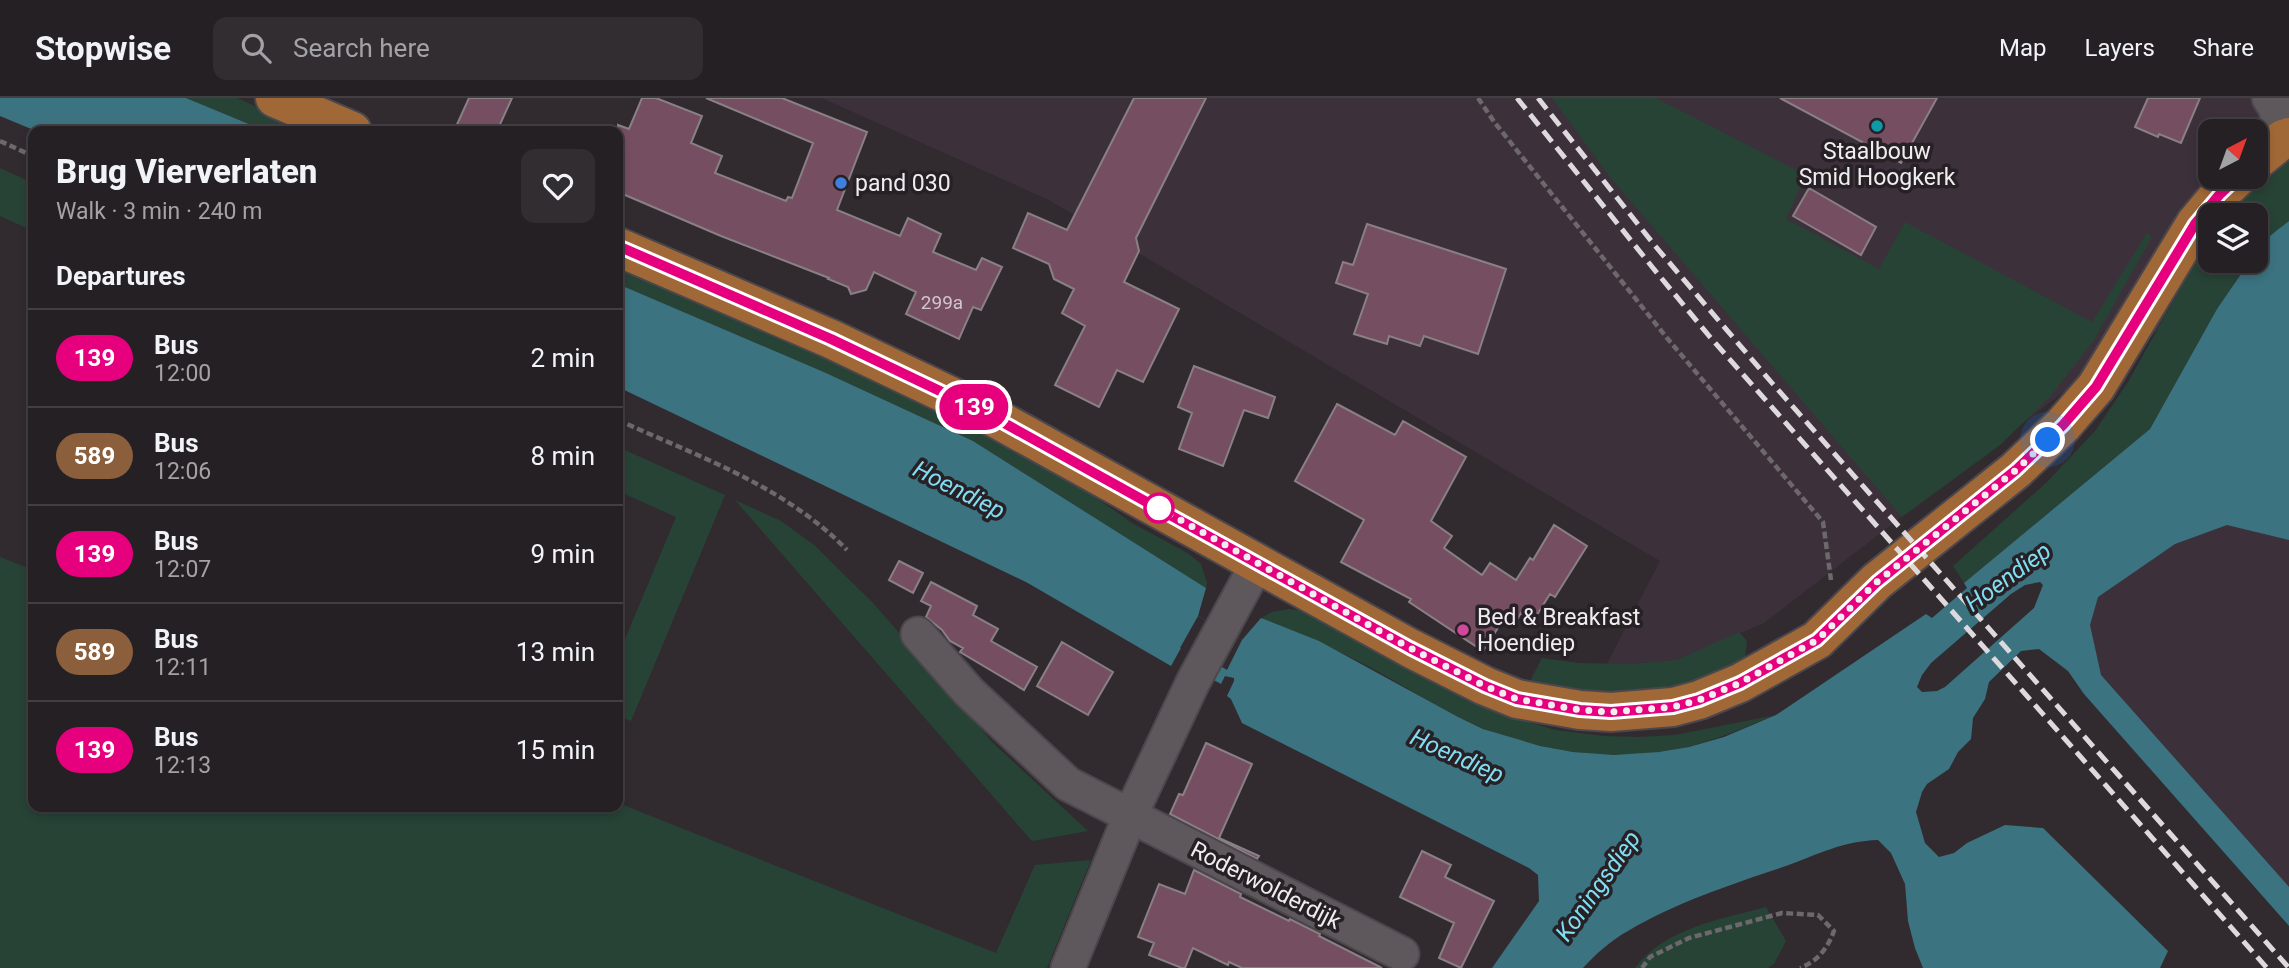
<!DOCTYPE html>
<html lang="en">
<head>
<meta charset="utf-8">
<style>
	:root { --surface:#252024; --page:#312d31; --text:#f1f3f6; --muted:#a3a3a6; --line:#423e41 }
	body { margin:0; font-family:Roboto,sans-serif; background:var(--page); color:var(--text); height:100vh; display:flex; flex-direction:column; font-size:26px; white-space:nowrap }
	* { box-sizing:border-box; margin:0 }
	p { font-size:23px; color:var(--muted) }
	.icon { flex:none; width:38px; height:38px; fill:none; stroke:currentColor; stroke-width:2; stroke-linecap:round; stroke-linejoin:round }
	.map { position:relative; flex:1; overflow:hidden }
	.panel { position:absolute; left:28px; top:28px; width:595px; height:686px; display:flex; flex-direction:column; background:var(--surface); border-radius:14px; box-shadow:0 4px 10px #0003,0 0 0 2px var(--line) }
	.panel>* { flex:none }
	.badge { padding:0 14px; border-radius:23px; font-size:24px; line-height:46px }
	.needle { width:46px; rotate:41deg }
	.tools { position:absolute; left:2198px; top:21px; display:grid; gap:14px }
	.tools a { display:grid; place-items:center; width:70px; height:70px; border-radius:14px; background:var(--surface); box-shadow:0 4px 10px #0003,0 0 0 2px var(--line); font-size:35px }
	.you { position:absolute; width:35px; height:35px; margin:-18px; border:5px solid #fff; border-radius:50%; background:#1a73e8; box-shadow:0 0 0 10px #1a73e833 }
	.map>.badge { position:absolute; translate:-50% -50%; box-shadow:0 0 0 4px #fff }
	h2 { padding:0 28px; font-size:26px; line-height:63px }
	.round { display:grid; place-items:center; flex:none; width:74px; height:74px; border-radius:14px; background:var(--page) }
	.head { display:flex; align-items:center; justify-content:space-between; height:119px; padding:0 28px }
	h1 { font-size:33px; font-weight:800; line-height:52px }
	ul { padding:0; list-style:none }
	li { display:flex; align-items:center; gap:21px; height:98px; padding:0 28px; border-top:2px solid var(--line) }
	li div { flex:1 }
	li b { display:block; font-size:26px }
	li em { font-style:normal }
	li .badge { min-width:77px; font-weight:700; text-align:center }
	header { display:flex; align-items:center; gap:42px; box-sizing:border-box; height:98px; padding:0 35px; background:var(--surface); border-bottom:2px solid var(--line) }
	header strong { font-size:33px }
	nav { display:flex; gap:38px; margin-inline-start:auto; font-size:24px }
	.search { width:490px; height:63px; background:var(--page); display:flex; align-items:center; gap:18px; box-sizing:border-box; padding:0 24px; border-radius:14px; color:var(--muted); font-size:26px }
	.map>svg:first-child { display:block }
	.built { fill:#3c313b; fill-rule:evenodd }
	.green { fill:#274336 }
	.water { fill:#3c7380; fill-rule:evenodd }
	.pier { fill:#312b30 }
	.building { fill:#764e62; stroke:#898084; stroke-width:2 }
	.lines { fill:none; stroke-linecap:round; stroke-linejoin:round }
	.minor-casing { stroke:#4c474c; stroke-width:37 }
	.major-casing { stroke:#4c474c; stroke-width:42 }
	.path { stroke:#6d686c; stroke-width:4.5; stroke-dasharray:7 3.5; stroke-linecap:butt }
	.minor { stroke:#5e585d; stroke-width:33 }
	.major { stroke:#a06836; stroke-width:38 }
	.rail { stroke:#ddd9dd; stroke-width:5; stroke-dasharray:14 7; stroke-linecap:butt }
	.line-casing { stroke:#fff; stroke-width:16 }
	.line { stroke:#e6007e; stroke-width:10 }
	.walk { stroke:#f0edf0; stroke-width:7; stroke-dasharray:0 12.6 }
	.culture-dot { fill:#0f9aa8; stroke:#272126; stroke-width:2.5 }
	.shop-dot { fill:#3f7fe0; stroke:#272126; stroke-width:2.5 }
	.stop-dot { fill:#fff; stroke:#e6007e; stroke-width:3.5 }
	.hotel-dot { fill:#d1479c; stroke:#272126; stroke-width:2.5 }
	.labels { text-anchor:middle; stroke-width:7; stroke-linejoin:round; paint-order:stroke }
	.number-label { font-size:19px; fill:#d2c5cc }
	.poi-label { font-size:23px; fill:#f0edf0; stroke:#272126; text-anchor:start }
	.street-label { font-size:23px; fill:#f0edf0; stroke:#272126 }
	.water-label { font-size:24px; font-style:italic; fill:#82ddf2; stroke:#272126 }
</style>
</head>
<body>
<header>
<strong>Stopwise</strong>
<div class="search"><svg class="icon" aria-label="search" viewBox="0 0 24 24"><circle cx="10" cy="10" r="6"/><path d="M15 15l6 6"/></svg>Search here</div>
<nav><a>Map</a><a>Layers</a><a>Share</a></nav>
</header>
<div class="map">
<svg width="2289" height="870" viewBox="0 0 2289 870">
	<rect width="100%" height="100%" fill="#312b30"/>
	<path class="built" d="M822,0h1467v170l-170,81 -355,274 -87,37 -50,4h-20l53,-103 -611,-361zM2210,33h46v46h-46zM2210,117h46v46h-46z
		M2198,400l91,31v388l-192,-227 -39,-77z"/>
	<path class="green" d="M186,0h51l74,33h-45z
		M1552,0h104l150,77 -20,44 93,50 26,-47 187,100 55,-89 5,4 -58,103 -44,57 -50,48 -98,72 -292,-340z
		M2289,60v63l-33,31v-37h-32c19,-21 39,-44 65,-57z
		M0,70l33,15v48l-33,-15z
		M2210,138v25h40l-33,48 -67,120 -186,154 -11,-17 94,-84 48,-51 33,-49z
		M618,164l214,92 232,121 68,48 57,31 12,10 6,19 -1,5 -233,-147 -147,-68 -208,-89z
		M618,349l107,48 -94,226 -13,-5v-60l58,-139 -58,-26z
		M735,402l46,21 33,24 59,58 86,98 32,40 97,90 -56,10z
		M0,459l33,13v237h585v-4l378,150 39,-88 56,-5 -44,108h-1047z
		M1289,511l15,2 210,106 41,13 48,6 36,1 36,-2 101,-20c-28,11 -55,23 -84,31 -76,19 -163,6 -232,-28 -35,-17 -67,-40 -102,-57 -32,-16 -65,-28 -97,-43l11,-6z
		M1739,534l8,9 -2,17 -17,23 -117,17 -82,-15 13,-25 36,5 49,1 50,-4z
		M1766,809l20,34 -12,23 -6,4h-133c30,-40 86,-49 131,-61z"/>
	<path class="water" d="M0,0h186l80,33h-230l-36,-15z
		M2289,123v319l-62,-15 -52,19 -77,53 -8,28 11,50 188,212v39l-205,-232 -16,-23 -29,-22 -18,2 -32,31 -4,17 -12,19 -2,21 -13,13 -9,17 -22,15 -5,8 -6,20 9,31 14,14 15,-4 13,-10 38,-18 38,3 125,123 -8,17h-237l-8,-20 -7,-27 -3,-37 -14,-31 -13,-13c-35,1 -59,14 -92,26 -53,18 -109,36 -158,65 -18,10 -31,22 -45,37h-91l47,-67 -1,-26 -9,-7 -287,-145 -11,-24 -4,-3 7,-15v-3l-9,-2 -4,8 -11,-6 5,-11 -34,-19 -10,18 -145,-84 -408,-195v-103l208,89 147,68 233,147 -8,28 44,24 19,-22 58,23 139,76 25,12 57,17 33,6 41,3 45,-3 30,-5 35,-10 52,-22 150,-101 6,4 35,-30 -3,-5 186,-154 67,-120 33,-48h6c0,-18 20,-29 33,-40zM2040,484l3,3 -9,23 -89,79 -8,4 -15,1 -5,-5 5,-12 9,-12 80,-69 14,-9z"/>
	<path class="pier" d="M1198,518l44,24 -15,30 -10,-6 -2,3 -35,-19z"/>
	<path class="building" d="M469,0h43l-15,33h-43z
		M642,0h14l46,18 -11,27 31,13 -7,17 71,28 2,-4 4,1 21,-55 -107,-45h76l85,34 -30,78 63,26 8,-18 33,16 -8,18 43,18 6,-12 20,9 -21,43 -8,-3 -14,32 -53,-25 10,-22 -42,-20 -8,18 -15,4 -3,-7 -20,-8 1,-1 -108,-42 -103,-44v-67l11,4z
		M1134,0h72l-70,140 3,13 -15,31 55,27 -36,73 -26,-12 -18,37 -44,-22 30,-59 -23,-13 12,-24 -20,-10 -5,-15 -36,-16 15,-35 39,17z
		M1780,0h157l-36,65z
		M2148,0h52l-19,45 -22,-9 -1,3 -23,-10z
		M1809,90l67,39 -15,28 -68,-39z
		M1367,126l139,45 -28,85 -54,-18 -4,10 -31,-10 -2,8 -33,-10 14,-40 -32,-11 7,-21 10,3z
		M1194,268l81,31 -7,21 -24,-8 -21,56 -44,-17 13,-36 -14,-6z
		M1337,306l58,31 8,-14 63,36 -35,64 21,15 -8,12 38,27 8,-12 26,17 14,-22 3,2 21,-35 33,21 -32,51 -5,-3 -17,27 -12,-8 -8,13 -10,-6 -20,31 -74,-49 2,-3 -70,-37 23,-42 -69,-39z
		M899,463l24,12 -10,20 -24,-13z
		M931,484l46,24 -4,9 25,14 -7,12 46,26 -13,23 -64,-38 3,-4 -13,-7 -8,-11 -16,-13 5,-11 -10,-5z
		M1062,544l51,30 -25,43 -51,-29z
		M1206,645l46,21 -33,74 40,18 -2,3 -87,-45 9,-20 4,1z
		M1422,753l29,14 -6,12 49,24 -33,67 -22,-10 15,-35 -54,-26z
		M1194,772l47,24 -1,3 49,24 1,-2 30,15 -1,2 63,32h-140l-13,-6 -1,3 -35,-17 -8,20h-3l-33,-13 5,-12 -16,-6 21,-53 26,10z"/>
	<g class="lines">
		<defs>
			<path id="minor" d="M2269,0l6,9 8,32
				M918,536l51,58 99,92 334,170
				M1068,870l62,-152 63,-134 65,-120"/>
			<path id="major" d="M275,0l77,33
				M2256,63l27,-22 6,-2
				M618,149l213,92 155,74 424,235 75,38 32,13 63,11 31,2 62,-5 26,-7 41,-17 77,-43 60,-59 139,-111 47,-45 33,-38 99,-163 25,-30 18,-17"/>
		</defs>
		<use href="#minor" class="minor-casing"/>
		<use href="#major" class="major-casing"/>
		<path class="path" d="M1478,0l17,25 172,215 156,184 8,58
			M0,43l33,15
			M618,322c79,36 167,66 229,130
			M1642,870l8,-11 39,-19 93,-25 36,2 16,16c-7,18 -16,30 -34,37"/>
		<use href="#minor" class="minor"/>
		<use href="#major" class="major"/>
		<path class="rail" d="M1517,0l136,170 57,69 557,631
			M1538,0l118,149 116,136 517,585"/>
	</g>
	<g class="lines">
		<defs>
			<path id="line" d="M618,148l213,93 155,74 424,235 75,38 32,13 63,11 31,2 62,-5 26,-7 41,-17 77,-43 60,-58 139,-112 47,-45 33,-38 99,-163 25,-30 18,-17"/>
		</defs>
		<use href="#line" class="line-casing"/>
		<use href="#line" class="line"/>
		<path class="walk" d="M1159,410l251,140 75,38 32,13 63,11 31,2 62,-5 26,-7 41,-17 77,-43 60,-58 139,-112 32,-30"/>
	</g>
	<circle class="culture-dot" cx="1877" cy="28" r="7"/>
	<circle class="shop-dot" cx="841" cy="85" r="7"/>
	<circle class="stop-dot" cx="1159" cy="410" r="14"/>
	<circle class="hotel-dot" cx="1463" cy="532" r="7"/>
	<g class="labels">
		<g class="number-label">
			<text x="942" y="211">299a</text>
		</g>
		<g class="poi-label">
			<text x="1877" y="61" text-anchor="middle">Staalbouw<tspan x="1877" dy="26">Smid Hoogkerk</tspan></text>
			<text x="855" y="93">pand 030</text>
			<text x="1477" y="527">Bed &amp; Breakfast<tspan x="1477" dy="26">Hoendiep</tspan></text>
		</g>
		<g class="street-label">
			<text transform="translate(1266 787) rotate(27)" y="8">Roderwolderdijk</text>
		</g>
		<g class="water-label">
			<text transform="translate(959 392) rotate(27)" y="8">Hoendiep</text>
			<text transform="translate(2008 479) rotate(-36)" y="8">Hoendiep</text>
			<text transform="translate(1457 658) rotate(24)" y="8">Hoendiep</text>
			<text transform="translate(1598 788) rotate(-55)" y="8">Koningsdiep</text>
		</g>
	</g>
</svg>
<div class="tools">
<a><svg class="needle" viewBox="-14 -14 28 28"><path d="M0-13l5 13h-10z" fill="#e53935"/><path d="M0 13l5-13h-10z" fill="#a3a3a6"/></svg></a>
<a><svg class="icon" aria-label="layers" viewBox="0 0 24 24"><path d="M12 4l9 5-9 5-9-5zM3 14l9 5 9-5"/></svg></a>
</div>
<div class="you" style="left:2048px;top:342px"></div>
<b class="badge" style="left:974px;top:309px;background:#e6007e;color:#fff">139</b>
<section class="panel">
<div class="head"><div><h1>Brug Vierverlaten</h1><p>Walk · 3 min · 240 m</p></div><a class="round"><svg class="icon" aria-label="heart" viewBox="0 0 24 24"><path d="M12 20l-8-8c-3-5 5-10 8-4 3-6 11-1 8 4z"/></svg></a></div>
<h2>Departures</h2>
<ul>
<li><span class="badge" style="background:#e6007e;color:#fff">139</span><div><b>Bus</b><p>12:00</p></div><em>2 min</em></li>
<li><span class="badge" style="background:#8b5e3c;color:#fff">589</span><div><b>Bus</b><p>12:06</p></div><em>8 min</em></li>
<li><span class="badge" style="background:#e6007e;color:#fff">139</span><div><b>Bus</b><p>12:07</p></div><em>9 min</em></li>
<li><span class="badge" style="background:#8b5e3c;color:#fff">589</span><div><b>Bus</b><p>12:11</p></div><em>13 min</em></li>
<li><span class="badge" style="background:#e6007e;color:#fff">139</span><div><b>Bus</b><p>12:13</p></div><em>15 min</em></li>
</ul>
</section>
</div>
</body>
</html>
